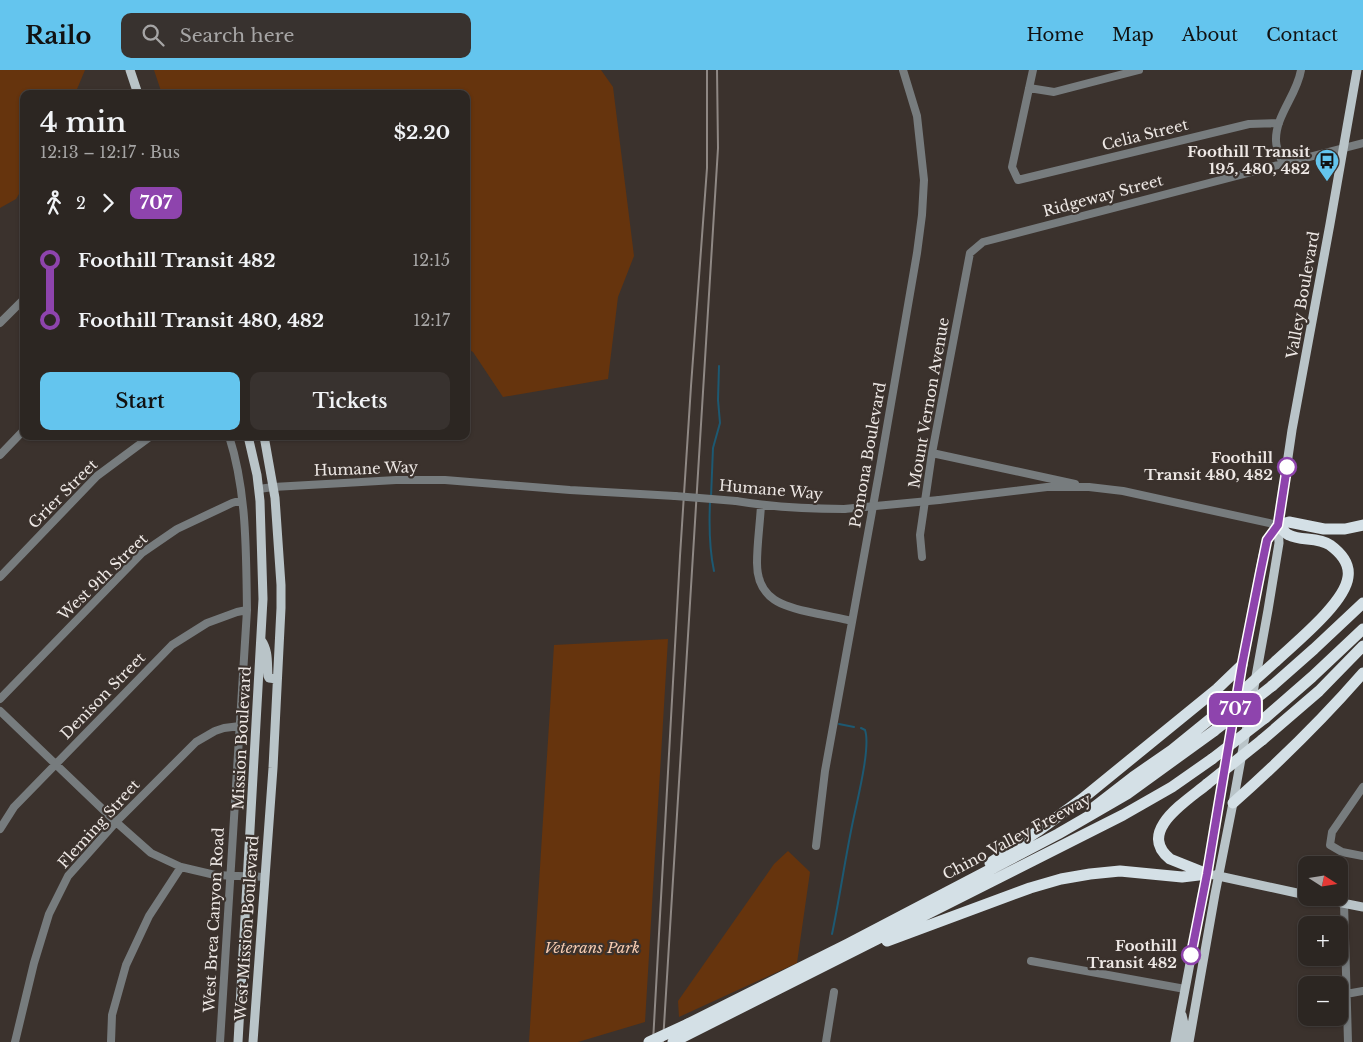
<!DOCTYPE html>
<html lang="en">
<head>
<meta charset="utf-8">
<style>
	:root { --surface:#2c2622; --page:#38322f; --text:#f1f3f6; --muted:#a6a5a5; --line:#484340; --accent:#64c5ee }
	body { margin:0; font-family:"Libre Baskerville",serif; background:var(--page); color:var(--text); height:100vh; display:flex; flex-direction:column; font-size:19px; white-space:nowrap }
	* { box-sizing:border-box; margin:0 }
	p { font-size:16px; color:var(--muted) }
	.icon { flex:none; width:28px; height:28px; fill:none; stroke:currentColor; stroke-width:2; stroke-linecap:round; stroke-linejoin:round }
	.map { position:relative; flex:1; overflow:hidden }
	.drawer { position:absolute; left:20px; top:20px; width:450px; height:350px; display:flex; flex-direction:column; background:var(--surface); border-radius:10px; box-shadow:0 1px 4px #0004,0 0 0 1px var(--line) }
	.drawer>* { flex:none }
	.badge { padding:0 10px; border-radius:8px; font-size:18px; line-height:32px }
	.needle { width:32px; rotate:102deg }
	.buttons { position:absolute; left:1298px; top:786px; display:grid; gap:10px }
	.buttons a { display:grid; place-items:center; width:50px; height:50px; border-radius:10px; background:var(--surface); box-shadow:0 1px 4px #0004,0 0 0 1px var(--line); font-size:25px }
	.map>.badge { position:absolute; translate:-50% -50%; box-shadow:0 0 0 2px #fff }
	.legs { display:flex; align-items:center; gap:8px; height:55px; padding:0 20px; font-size:16px }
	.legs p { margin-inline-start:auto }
	.headline { display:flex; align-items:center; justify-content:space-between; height:85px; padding:0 20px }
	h1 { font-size:28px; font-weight:600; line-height:38px }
	.cta { display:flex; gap:10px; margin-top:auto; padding:10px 20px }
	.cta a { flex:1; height:58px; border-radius:10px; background:var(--accent); color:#111; font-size:20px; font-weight:600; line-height:58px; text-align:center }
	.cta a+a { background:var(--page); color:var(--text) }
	ul { padding:0 20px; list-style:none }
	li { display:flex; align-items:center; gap:18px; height:60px; font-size:19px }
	li i { display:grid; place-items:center; width:8px; height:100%; margin:0 6px; background:currentColor }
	li i::after { content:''; width:12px; height:12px; margin:-6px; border:4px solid; border-radius:50%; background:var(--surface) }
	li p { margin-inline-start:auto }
	li:first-child i { background:linear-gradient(#0000 50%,currentColor 0) }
	li:last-child i { background:linear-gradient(currentColor 50%,#0000 0) }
	header { display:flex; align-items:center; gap:30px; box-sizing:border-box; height:70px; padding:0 25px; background:var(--accent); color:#111 }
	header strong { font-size:24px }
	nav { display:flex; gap:28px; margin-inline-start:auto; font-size:18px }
	.search { width:350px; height:45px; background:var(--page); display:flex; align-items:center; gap:12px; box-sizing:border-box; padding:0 18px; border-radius:10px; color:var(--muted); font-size:19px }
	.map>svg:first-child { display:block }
	.green { fill:#66340d }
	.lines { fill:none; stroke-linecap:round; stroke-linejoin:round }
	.stream { stroke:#1d5972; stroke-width:2 }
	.minor { stroke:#777c7e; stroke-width:8 }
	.major { stroke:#b9c4c8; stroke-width:9 }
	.highway { stroke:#d4e0e6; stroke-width:11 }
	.rail { stroke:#8f8884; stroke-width:2 }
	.minor-bridge { stroke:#777c7e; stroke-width:8 }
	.highway-bridge { stroke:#d4e0e6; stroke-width:11 }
	.line-1-casing { stroke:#fff; stroke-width:11 }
	.line-1 { stroke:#8e44ad; stroke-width:8 }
	.stop-1-dot { fill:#fff; stroke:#8e44ad; stroke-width:2.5 }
	.labels { text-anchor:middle; stroke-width:4.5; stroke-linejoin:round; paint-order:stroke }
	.street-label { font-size:15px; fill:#eee8e5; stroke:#3b322d }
	.poi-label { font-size:15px; font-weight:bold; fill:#eee8e5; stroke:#3b322d; text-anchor:end }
	.stop-label { font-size:15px; font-weight:bold; fill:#eee8e5; stroke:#3b322d; text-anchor:end }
	.park-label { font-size:15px; font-style:italic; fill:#f6cbb0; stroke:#3b322d }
</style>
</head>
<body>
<header>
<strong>Railo</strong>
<div class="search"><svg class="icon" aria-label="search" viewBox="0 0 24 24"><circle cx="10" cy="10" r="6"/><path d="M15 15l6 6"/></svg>Search here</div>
<nav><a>Home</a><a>Map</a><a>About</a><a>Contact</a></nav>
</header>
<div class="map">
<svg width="1363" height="972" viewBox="0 0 1363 972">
	<rect width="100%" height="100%" fill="#3b322d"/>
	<path class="green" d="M0,0h85l-10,24h-51v92l-8,13 -16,9z
		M154,0h447l12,17 21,169 -16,41 -10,82 -105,18 -30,-45 -7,-4v-254h-304z
		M668,569l-23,383 -67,20h-49l25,-397z
		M788,781l22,21 -13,91 -118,54 -1,-16 96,-137z"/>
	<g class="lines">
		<path class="stream" d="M711,427l2,-49 7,-25 -2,-23 1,-34
			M710,432c-1,23 -1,46 4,69
			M839,654l15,3
			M832,864c8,-38 13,-75 21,-113 4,-20 18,-74 12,-91l-4,-2"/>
		<path class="minor" d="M1033,0l-21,97 6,13 231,-56 30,-1
			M1029,18l25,4 85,-22
			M1283,94c-3,-7 -7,-16 -7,-23 -1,-25 21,-46 25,-71
			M0,253l24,-24
			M932,383l143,31
			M0,385l24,-25
			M259,419l14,-2 71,-4 52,-3h49l125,10 105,6
			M939,430l108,-13h42l34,4 155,34
			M736,431c36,6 72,8 108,8
			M761,435c-1,19 -4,39 -4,58 0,37 27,44 57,50 13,3 26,5 38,8
			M922,487l-2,-22 12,-82 38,-200 13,-11 380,-99
			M0,507l97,-101 54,-40
			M0,629l142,-146 35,-24 55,-26 10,-3
			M0,641l116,111 35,31 30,14 34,8 49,2
			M1363,717l-31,45 -2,13 12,7 21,4
			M0,759l14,-22 158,-162 35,-22 30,-11 10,-2
			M816,776l9,-75 54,-298 38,-220 5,-38 2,-35 -7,-64 -14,-46
			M1344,833l4,139
			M1031,891l154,28
			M1346,924l17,-3
			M15,972l19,-79 15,-49 19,-38 48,-54 80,-80 19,-11 9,-3 16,-2
			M111,972l1,-27 14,-50 23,-49 32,-49
			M220,972l27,-432c-1,-58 0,-118 -18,-174
			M826,972l8,-50"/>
		<path class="major" d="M130,0l8,24
			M261,570c8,11 6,23 7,36l1,2 8,1
			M1214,805l92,20
			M1317,828l46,9
			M1182,945l3,13 -3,14
			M238,972l25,-443 -3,-98 -3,-26 -9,-39
			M253,972l20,-274 8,-160v-23l-6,-87 -11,-62
			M1175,972l32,-168 35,-209 21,-109 4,-16 11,-15
			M1189,972l26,-148 18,-91 35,-193 11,-67 -1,-18 14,-95 38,-206 27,-154"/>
		<path class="highway" d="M1278,455l11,-3 35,7h21l18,-4
			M1276,591c19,-18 69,-58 72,-84 2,-13 -7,-24 -18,-32 -12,-8 -30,-4 -41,-10 -4,-2 -8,-7 -11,-10
			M1272,616l42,-37 49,-46
			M1265,648l47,-41 51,-48
			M1262,670l57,-49 44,-45
			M1233,733c46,-41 90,-84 130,-130
			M1093,738l40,-31 39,-27 48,-39
			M990,793l48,-32 44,-32 135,-110 25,-24
			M1205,803l-35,-14c-34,-28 17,-58 37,-75
			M887,871l143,-53 31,-9 29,-5 30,-3 62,6 25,-3
			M688,954l160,-80 210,-110 69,-40 87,-63
			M673,972l450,-227 49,-28 40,-28"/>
		<path class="rail" d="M653,972l27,-486 11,-170 16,-218v-98
			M663,972l55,-894 -1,-78"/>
		<path class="minor-bridge" d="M675,426l61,5
			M844,439l95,-9"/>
		<path class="highway-bridge" d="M1220,641l56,-50
			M1214,661l58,-45
			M1212,689l53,-41
			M1207,714l55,-44
			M649,972l39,-18"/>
	</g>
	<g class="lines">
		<defs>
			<path id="line-1" d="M1191,885l16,-81 35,-209 18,-91 7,-34 11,-15 9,-58"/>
		</defs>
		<use href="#line-1" class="line-1-casing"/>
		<use href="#line-1" class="line-1"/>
	</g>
	<defs>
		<symbol id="bus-pin" viewBox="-11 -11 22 30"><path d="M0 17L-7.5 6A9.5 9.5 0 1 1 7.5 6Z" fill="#64c5ee" stroke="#3b322d"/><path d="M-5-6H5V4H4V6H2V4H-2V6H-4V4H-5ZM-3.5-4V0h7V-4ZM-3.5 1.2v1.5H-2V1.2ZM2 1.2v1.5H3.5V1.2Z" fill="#111"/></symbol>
	</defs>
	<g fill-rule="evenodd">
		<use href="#bus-pin" x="1313" y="77" width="28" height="38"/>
	</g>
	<g class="stop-1-dot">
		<circle cx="1287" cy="397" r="9"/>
		<circle cx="1191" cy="885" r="9"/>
	</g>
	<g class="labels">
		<g class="street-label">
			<text transform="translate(1145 65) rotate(-14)" y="5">Celia Street</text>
			<text transform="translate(1103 126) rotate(-15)" y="5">Ridgeway Street</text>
			<text transform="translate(1303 225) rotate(-80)" y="5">Valley Boulevard</text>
			<text transform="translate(929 333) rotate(-80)" y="5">Mount Vernon Avenue</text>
			<text transform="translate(868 385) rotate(-80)" y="5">Pomona Boulevard</text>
			<text transform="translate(366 399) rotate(-2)" y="5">Humane Way</text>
			<text transform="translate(771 420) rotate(5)" y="5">Humane Way</text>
			<text transform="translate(63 424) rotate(-45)" y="5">Grier Street</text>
			<text transform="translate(103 507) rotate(-44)" y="5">West 9th Street</text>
			<text transform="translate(103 626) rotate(-46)" y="5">Denison Street</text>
			<text transform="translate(242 668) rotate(-87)" y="5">Mission Boulevard</text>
			<text transform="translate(99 754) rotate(-48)" y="5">Fleming Street</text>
			<text transform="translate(1017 767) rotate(-28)" y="5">Chino Valley Freeway</text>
			<text transform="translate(214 850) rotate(-87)" y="5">West Brea Canyon Road</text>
			<text transform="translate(247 858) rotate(-86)" y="5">West Mission Boulevard</text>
		</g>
		<g class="poi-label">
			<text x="1310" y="87">Foothill Transit<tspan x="1310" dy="17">195, 480, 482</tspan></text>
		</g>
		<g class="stop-label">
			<text x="1273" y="393">Foothill<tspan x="1273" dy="17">Transit 480, 482</tspan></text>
			<text x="1177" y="881">Foothill<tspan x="1177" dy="17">Transit 482</tspan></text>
		</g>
		<g class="park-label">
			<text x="592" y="883">Veterans Park</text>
		</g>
	</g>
</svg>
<div class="buttons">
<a><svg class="needle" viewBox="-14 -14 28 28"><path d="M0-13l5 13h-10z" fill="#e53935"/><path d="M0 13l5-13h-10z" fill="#a6a5a5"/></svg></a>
<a>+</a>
<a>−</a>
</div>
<b class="badge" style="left:1235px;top:639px;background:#8e44ad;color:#fff">707</b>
<section class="drawer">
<div class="headline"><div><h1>4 min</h1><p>12:13 – 12:17 · Bus</p></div><b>$2.20</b></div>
<div class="legs"><svg class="icon" aria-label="walk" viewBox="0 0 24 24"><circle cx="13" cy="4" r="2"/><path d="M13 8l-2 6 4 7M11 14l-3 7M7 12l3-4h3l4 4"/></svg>2<svg class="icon" aria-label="forward" viewBox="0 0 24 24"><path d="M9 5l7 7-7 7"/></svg><b class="badge" style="background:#8e44ad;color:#fff">707</b></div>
<ul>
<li><i style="color:#8e44ad"></i><b>Foothill Transit 482</b><p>12:15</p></li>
<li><i style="color:#8e44ad"></i><b>Foothill Transit 480, 482</b><p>12:17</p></li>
</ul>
<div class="cta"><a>Start</a><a>Tickets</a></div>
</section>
</div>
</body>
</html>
